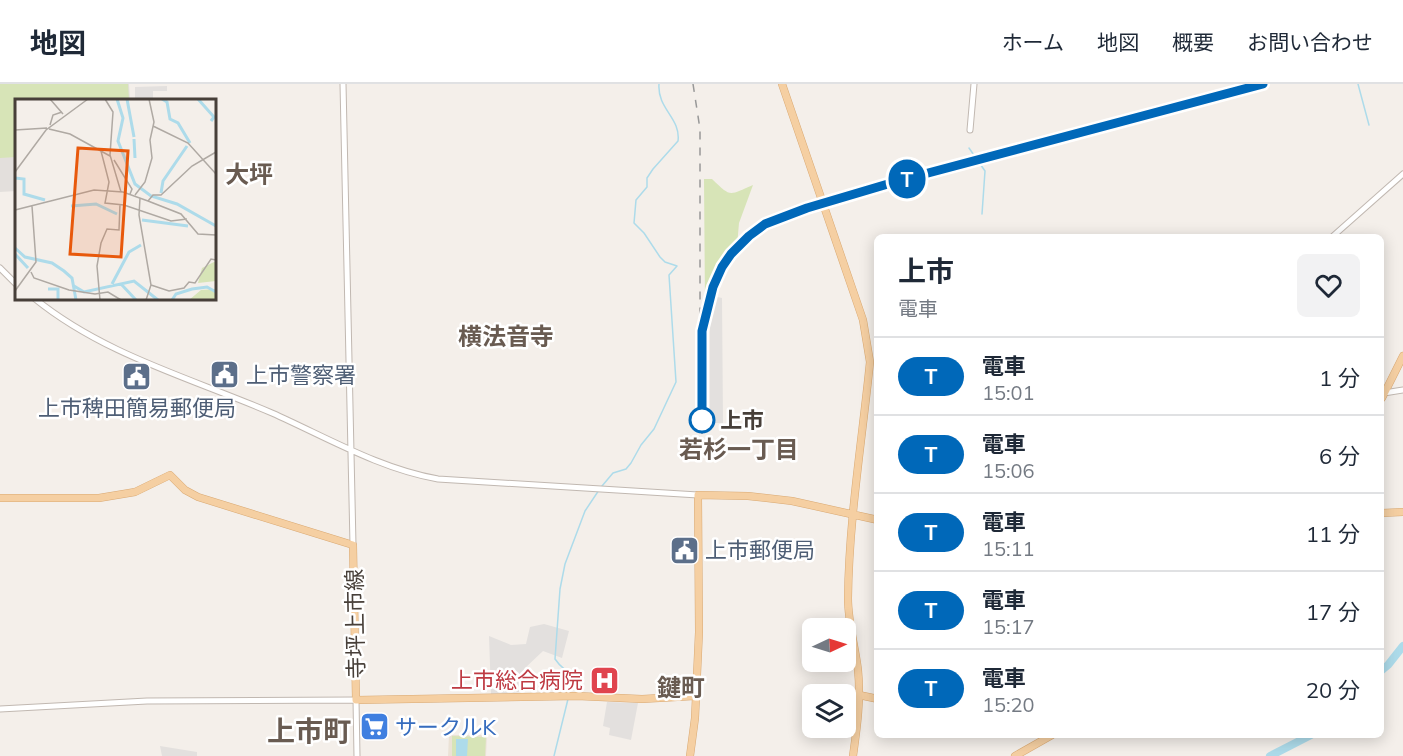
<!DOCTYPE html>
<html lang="ja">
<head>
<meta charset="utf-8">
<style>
	:root { --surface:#fff; --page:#f2f2f3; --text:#1f2937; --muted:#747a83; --line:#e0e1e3 }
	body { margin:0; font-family:Mulish,"Noto Sans JP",sans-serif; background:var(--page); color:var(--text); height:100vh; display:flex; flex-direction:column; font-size:22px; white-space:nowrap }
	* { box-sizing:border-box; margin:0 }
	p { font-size:20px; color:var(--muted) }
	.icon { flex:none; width:33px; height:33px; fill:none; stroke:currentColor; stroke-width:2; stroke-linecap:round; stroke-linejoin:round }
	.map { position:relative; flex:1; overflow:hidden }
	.sheet { position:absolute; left:874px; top:150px; width:510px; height:504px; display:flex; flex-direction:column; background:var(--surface); border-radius:9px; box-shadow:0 3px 15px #0003 }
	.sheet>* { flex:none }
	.badge { padding:0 12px; border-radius:20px; font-size:21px; line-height:39px }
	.needle { width:39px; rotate:86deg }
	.fabs { position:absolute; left:802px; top:534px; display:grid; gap:12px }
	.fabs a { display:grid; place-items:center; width:54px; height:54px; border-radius:9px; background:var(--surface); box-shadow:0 3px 15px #0003; font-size:30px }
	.map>.badge { position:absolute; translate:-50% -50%; box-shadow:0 0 0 3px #fff }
	.round { display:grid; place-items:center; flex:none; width:63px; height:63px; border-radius:9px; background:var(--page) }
	.overview { display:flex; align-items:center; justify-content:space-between; height:102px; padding:0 24px }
	h1 { font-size:28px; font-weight:700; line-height:45px }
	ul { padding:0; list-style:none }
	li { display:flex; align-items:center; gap:18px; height:78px; padding:0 24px; border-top:2px solid var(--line) }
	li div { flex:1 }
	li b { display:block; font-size:22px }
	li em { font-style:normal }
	li .badge { min-width:66px; font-weight:700; text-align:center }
	header { display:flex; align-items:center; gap:36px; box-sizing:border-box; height:84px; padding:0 30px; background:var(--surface); border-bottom:2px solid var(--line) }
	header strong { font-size:28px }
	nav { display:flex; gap:33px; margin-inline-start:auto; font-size:21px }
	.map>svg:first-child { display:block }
	.industrial { fill:#e3dfdc }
	.education { fill:#ebe2d6 }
	.green { fill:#d7e4b7 }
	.parking { fill:#e3e0de }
	.water { fill:#addbea }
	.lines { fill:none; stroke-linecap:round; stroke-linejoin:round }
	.stream { stroke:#addbea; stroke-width:1.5 }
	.river { stroke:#addbea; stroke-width:8 }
	.minor-casing { stroke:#c1b8b1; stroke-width:7 }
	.major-casing { stroke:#d9a973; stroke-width:8 }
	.minor { stroke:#fff; stroke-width:5 }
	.major { stroke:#f5cfa2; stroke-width:7 }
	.rail { stroke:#989898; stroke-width:1.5; stroke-dasharray:8 8; stroke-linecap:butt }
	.line-casing { stroke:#fff; stroke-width:14 }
	.line { stroke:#0068b9; stroke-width:9 }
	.stop-dot { fill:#fff; stroke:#0068b9; stroke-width:3 }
	.labels { text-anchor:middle; stroke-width:5; stroke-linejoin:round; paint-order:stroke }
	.service-label { font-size:22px; fill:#4e5e75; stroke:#fff; text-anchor:start }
	.stop-label { font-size:22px; font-weight:bold; fill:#473f39; stroke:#fff; text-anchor:start }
	.street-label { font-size:22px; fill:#473f39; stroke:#fff }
	.health-label { font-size:22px; fill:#be3a42; stroke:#fff; text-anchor:end }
	.shop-label { font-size:22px; fill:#366cbe; stroke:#fff; text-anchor:start }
	.neighbourhood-label { font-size:24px; font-weight:bold; fill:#695b51; stroke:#fff }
	.district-label { font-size:28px; font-weight:bold; fill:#695b51; stroke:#fff }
	.inset-river { fill:none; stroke:#addbea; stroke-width:3 }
	.inset-road { fill:none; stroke:#afa9a3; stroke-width:1.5 }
	.view { fill:#e8590c; fill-opacity:0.15; stroke:#e8590c; stroke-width:3 }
	.inset-edge { fill:none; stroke:#473f39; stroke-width:3 }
</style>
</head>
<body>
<header>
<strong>地図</strong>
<nav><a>ホーム</a><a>地図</a><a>概要</a><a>お問い合わせ</a></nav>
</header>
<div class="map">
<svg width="1403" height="672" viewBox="0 0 1403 672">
	<rect width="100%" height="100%" fill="#f4efea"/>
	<path class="industrial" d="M0,0h129l1,16h-114v91l-16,1z"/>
	<path class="education" d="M449,651h38l-1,21h-38z"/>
	<path class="green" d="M0,0h128l1,16h-113v57l-16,1z
		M704,95h8c19,18 16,17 41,6l-14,38 -2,23 -17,24 -15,34z
		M452,652l34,1 -1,19h-33z"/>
	<path class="parking" d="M167,2v5h-14v8l-18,1v-13z
		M713,212l9,2 1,125h-13v-121z
		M544,540l25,7 -7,27 -19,-7 -19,18 1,23 -34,2 -2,-58 22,9 15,-1 4,-17z
		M607,618l31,1 -7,37 -22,-5 1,-7 -7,-2z
		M160,662l37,6v4h-35z"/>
	<path class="water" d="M456,655h12l-1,17h-11z"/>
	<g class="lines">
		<path class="stream" d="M1358,0l11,41
			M969,64l16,23 -3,43
			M602,402l11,-13 13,-4 5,-6 10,-18 13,-16 22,-47 -7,-107 8,-9 -12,-4 -5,-5 -16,-24 -10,-10 2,-23 11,-13v-9l6,-9 25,-28c3,-23 -21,-32 -19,-57
			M569,610c6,-27 -2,-17 -14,-35l5,-70 5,-25 20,-53 14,-21
			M554,672l14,-57"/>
		<path class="river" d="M1382,586l6,-5 15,-19
			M1270,672l41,-21"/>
		<defs>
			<path id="minor" d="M343,0l10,461
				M970,46l4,-46
				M1332,153l71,-63
				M0,184l16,16
				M34,214c70,57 157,80 238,115 54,24 108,56 166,66l260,16
				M1384,309l19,-3
				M0,625l147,-8 209,-1 1,56"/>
			<path id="major" d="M782,0l81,236 7,42c-8,79 -21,157 -22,236 0,25 7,47 10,72 3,29 -1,57 -5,86
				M1382,314l21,-42
				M0,414h99l36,-6 35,-17 15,15 13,7 155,48 3,155 221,-4 65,3 53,-3
				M1382,429l21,-1
				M859,611l19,4
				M690,672l5,-38 4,-86 -1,-137 50,1 44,5 86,19
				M1015,672l37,-21"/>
		</defs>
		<use href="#minor" class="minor-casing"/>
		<use href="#major" class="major-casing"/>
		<use href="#minor" class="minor"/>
		<use href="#major" class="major"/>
		<path class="rail" d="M693,0l7,45v185
			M702,366v-119l11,-44 9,-20 9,-13 18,-18 16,-12 42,-16 91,-27 365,-97"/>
	</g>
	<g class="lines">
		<defs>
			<path id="line" d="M702,338v-91l11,-44 9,-20 9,-13 18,-18 16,-12 42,-16 91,-27 365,-97"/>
		</defs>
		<use href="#line" class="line-casing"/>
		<use href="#line" class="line"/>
	</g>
	<defs>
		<symbol id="civic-square" viewBox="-11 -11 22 22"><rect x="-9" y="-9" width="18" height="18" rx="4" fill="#5c6f8a" stroke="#fff"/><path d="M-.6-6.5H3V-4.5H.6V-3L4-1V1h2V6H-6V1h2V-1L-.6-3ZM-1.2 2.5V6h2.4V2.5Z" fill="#fff"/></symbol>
		<symbol id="hospital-square" viewBox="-11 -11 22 22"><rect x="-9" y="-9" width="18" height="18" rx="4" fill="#e0444e" stroke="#fff"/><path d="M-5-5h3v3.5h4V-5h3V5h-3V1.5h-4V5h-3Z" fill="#fff"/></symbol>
		<symbol id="supermarket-square" viewBox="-11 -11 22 22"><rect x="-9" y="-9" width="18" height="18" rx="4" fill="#3f7fe0" stroke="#fff"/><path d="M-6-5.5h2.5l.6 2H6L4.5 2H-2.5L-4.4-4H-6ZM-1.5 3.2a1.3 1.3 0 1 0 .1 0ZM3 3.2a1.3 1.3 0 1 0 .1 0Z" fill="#fff"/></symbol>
	</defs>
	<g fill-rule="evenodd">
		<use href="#civic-square" x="208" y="274" width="33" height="33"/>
		<use href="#civic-square" x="120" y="276" width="33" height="33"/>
		<use href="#civic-square" x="668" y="450" width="33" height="33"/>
		<use href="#hospital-square" x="588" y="580" width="33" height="33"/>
		<use href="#supermarket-square" x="358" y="626" width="33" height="33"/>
	</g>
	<circle class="stop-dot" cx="702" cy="336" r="12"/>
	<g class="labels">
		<g class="service-label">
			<text x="246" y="299">上市警察署</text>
			<text x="137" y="332" text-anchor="middle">上市稗田簡易郵便局</text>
			<text x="705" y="474">上市郵便局</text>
		</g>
		<g class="stop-label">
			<text x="720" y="344">上市</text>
		</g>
		<g class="street-label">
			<text transform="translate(355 540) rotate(-91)" y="8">寺坪上市線</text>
		</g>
		<g class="health-label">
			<text x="583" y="604">上市総合病院</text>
		</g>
		<g class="shop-label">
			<text x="395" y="651">サークルK</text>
		</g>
		<g class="neighbourhood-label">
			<text x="249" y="99">大坪</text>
			<text x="506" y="261">横法音寺</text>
			<text x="739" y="374">若杉一丁目</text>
			<text x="681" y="612">鍵町</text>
		</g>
		<g class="district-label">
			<text x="309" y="657">上市町</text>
		</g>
	</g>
	<g transform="translate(15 15)">
		<rect width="201" height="201" fill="#f4efea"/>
		<path d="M201,162v20l-18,2 4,-15zM201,190v11h-27l12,-10z" fill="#d7e4b7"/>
		<path class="inset-river" d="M102,0l6,19 -5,23 17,43 16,12 26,8 39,22M112,0l7,38M147,0l5,3 3,17 8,4 12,20M183,0l16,18 -3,4M119,40l1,19M0,79l9,1v15l21,6M146,94l2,-12 24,-35M56,107l25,-2 21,10M127,121l46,6M0,149l10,9 27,6 12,8 8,7 4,22M0,155l13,14M97,185l17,-32 12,-7M106,185l15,16M59,187l10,6 50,-11 24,19M33,190h10v11M157,201l4,-6 16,-5 15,-2 9,5"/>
		<path class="inset-road" d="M35,0l13,15M90,0l8,13 -3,43 11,37M35,26l3,-10 9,-3M138,27l35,17 28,31M34,30l21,5 40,22M0,31l32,-2M86,52l8,31 -4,21 19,2 47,16 16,-2M99,61l18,29 -2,5M0,73l31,-42 42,-31M120,96l10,-13 7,-24 -2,-18 4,-18 -5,-23M125,99l-1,17 12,70 -5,15M133,102l5,-6h8l31,-29 24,-14M133,102l33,13 17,20 18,1M0,111l79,-20 29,2 25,9M16,173l3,6 35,12 26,4 13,-2 13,8M136,186l18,6 15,-3 5,-6 6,1 16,-24 5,1M0,192l21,-29 -4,-56M85,201l-3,-34 4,-23 6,-14 12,1 1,-26"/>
		<path class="view" d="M63,49l50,3 -7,106 -51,-3z"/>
		<rect width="201" height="201" class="inset-edge"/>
	</g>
</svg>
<div class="fabs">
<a><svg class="needle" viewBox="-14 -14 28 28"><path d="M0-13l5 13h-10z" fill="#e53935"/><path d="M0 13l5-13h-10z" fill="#747a83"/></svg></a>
<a><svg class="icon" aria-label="layers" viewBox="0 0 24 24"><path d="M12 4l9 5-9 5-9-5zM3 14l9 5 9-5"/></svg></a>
</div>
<b class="badge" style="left:907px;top:95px;background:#0068b9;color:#fff">T</b>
<section class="sheet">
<div class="overview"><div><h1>上市</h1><p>電車</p></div><a class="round"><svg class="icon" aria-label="heart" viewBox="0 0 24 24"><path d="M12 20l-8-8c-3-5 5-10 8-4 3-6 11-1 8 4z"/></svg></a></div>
<ul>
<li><span class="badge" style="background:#0068b9;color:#fff">T</span><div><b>電車</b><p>15:01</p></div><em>1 分</em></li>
<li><span class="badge" style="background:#0068b9;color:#fff">T</span><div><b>電車</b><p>15:06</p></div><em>6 分</em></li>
<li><span class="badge" style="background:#0068b9;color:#fff">T</span><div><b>電車</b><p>15:11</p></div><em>11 分</em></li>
<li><span class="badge" style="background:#0068b9;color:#fff">T</span><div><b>電車</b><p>15:17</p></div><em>17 分</em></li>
<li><span class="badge" style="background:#0068b9;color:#fff">T</span><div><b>電車</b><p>15:20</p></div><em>20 分</em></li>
</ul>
</section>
</div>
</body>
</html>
